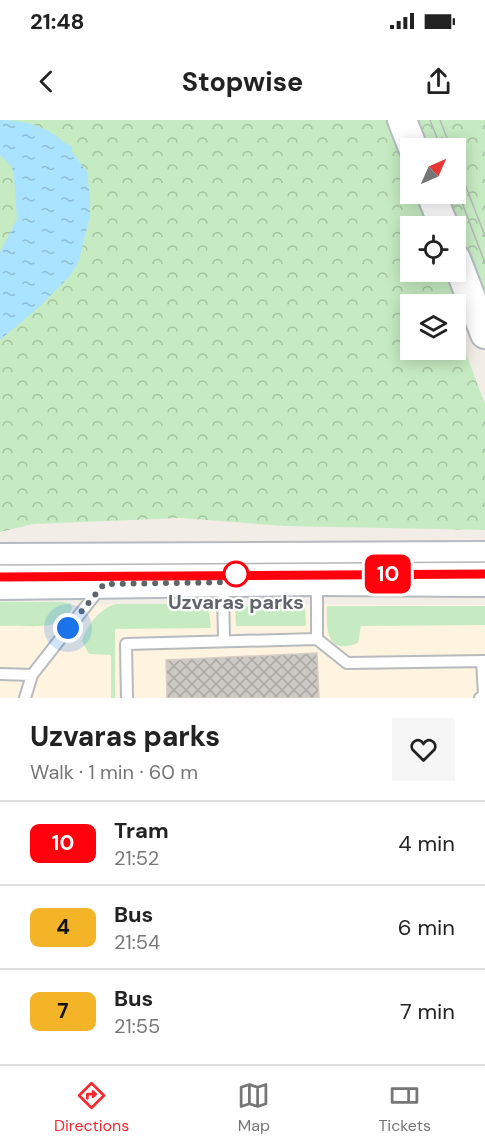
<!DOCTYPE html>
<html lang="en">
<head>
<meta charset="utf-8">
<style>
	:root { --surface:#fff; --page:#f6f6f6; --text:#222; --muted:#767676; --line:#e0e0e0; --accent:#f9262c }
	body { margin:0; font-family:"DM Sans",sans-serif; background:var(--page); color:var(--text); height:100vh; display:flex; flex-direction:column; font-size:22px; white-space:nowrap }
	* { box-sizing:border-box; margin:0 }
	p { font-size:20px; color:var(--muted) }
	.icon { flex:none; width:33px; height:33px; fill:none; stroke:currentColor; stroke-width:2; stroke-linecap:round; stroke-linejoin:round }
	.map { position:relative; height:578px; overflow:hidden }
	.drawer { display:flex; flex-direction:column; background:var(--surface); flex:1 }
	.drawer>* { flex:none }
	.badge { padding:0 12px; border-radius:9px; font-size:21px; line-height:39px }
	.needle { width:39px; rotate:45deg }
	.fabs { position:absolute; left:400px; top:18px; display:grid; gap:12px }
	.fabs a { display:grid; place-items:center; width:66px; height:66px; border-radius:0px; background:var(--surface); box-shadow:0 3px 15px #0003; font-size:30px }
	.you { position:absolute; width:30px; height:30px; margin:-15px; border:4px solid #fff; border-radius:50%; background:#1a73e8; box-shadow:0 0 0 9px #1a73e833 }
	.map>.badge { position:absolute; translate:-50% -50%; box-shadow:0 0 0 3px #fff }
	.round { display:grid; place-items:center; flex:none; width:63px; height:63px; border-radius:0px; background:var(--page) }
	.summary { display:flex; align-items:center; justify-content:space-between; height:102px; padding:0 30px }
	h1 { font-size:28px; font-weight:700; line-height:45px }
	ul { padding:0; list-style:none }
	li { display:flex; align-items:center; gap:18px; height:84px; padding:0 30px; border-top:2px solid var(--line) }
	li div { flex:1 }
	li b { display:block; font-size:22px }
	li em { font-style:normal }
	li .badge { min-width:66px; font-weight:700; text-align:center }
	.status { display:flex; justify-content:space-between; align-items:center; height:42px; padding:0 30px; background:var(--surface); direction:ltr }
	.status svg { height:16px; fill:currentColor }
	header { display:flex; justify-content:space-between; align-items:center; height:78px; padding:0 30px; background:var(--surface); font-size:27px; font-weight:700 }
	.tabs { display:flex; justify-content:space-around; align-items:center; height:84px; border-top:2px solid var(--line); background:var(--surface); font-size:16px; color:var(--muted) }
	.tabs a { display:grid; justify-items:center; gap:3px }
	.tabs .active { color:var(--accent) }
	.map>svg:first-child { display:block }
	.commercial { fill:#fff4df }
	.grass { fill:#c6ebc2 }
	.park { fill:url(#park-crowns); fill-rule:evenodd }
	.water { fill:url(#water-ripples) }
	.building { fill:url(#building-cross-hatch); stroke:#d7cfc5; stroke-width:1.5 }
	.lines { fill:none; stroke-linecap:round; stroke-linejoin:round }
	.lane-casing { stroke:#b7babf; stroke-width:14 }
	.secondary-casing { stroke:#b5bbc0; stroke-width:32 }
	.lane { stroke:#fff; stroke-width:10 }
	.secondary { stroke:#fff; stroke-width:28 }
	.tram { stroke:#b6b7b8; stroke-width:1.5 }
	.line-casing { stroke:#fff; stroke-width:14 }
	.line { stroke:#ff000c; stroke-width:9 }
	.walk { stroke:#5e6469; stroke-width:6; stroke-dasharray:0 10.8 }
	.stop-dot { fill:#fff; stroke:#ff000c; stroke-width:3 }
	.labels { text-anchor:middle; stroke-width:4.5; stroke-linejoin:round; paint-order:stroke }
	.stop-label { font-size:20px; font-weight:bold; fill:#5e6469; stroke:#fff }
</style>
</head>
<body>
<div class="status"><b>21:48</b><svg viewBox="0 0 49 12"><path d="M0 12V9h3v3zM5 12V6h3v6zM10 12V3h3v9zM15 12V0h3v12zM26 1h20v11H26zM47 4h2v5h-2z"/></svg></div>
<header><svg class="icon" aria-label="back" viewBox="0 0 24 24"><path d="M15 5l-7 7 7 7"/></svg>Stopwise<svg class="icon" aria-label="share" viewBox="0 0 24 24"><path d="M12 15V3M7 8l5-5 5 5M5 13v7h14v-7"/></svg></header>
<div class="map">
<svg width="485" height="578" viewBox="0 0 485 578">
	<defs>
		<pattern id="park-crowns" width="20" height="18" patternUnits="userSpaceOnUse" patternTransform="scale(1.5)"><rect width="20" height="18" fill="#c6ebc2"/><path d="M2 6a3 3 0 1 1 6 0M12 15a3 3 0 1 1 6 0" fill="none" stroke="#a4c2a2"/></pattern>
		<pattern id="water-ripples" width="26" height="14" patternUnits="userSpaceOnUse" patternTransform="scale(1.5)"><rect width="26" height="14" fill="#aae3ff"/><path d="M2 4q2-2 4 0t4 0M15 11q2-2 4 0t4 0" fill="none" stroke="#8ebcd2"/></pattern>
		<pattern id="building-cross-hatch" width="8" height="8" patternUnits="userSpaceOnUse" patternTransform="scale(1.5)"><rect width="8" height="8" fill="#cdc9c4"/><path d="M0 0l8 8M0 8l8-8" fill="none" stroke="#aaa7a3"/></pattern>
	</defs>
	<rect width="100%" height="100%" fill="#f2eee7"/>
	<path class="commercial" d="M116,484l369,1v93h-485v-93z"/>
	<path class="grass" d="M0,482h62l8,1 2,5c-2,6 -6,12 -12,14 -17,7 -42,3 -60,4z
		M116,484h92l3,24 -96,1v69h-4v-43l-22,-1 -7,-13c5,-16 18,-33 34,-37z
		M305,484l1,22h-70l-1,-20z
		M327,486h158v19l-124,1 -3,17c-32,13 -32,-15 -31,-37z"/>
	<path class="park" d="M0,0h485v179l-29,12v-7h-45v46h45v-23l29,77v126l-200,-4 -105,-8 -147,6 -33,8zM411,28h45v46h-45zM411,106h45v46h-45z"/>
	<path class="water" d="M0,0c19,0 40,4 56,16 6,4 9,8 16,10v6l15,20 3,27v17l-12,47 -9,14 -29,29 -40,34v-88l17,-33 -3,-44 -3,-9 -11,-11z"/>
	<path class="building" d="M317,533l2,45h-152l-1,-38z"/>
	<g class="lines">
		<defs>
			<path id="lane" d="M317,462v57l30,24 138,-2
				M223,465l1,56
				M0,554l32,1 69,-88
				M25,578l7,-23
				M127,578l-1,-54 191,-5
				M480,578l4,-3 -2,-34"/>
			<path id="secondary" d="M402,0l11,28
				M431,74l13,32
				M456,139l29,75
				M0,438l485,-2
				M0,465l317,-4 168,1"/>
		</defs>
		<use href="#lane" class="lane-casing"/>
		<use href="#secondary" class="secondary-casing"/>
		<use href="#lane" class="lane"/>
		<use href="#secondary" class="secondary"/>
		<path class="tram" d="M430,0l11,28
			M440,0l11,28
			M456,41l29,75
			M456,67l29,76
			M0,445l485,-3
			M0,457l485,-3"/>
	</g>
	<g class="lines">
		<defs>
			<path id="line" d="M0,457l485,-3"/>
		</defs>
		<use href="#line" class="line-casing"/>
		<use href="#line" class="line"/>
		<path class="walk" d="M68,508l36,-44 140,-2 -8,-8"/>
	</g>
	<circle class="stop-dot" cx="236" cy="454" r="12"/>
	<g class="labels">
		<g class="stop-label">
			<text x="236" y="489">Uzvaras parks</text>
		</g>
	</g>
</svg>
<div class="fabs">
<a><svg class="needle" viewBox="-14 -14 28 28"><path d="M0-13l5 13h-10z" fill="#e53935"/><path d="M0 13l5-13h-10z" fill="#767676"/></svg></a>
<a><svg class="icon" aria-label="locate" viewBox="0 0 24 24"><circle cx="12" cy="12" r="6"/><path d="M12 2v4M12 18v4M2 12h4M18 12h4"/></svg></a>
<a><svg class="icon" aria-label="layers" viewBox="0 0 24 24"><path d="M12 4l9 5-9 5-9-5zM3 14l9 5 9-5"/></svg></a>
</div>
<div class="you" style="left:68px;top:508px"></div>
<b class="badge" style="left:388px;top:454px;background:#ff000c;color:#fff">10</b>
</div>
<section class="drawer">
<div class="summary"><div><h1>Uzvaras parks</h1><p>Walk · 1 min · 60 m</p></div><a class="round"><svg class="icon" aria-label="heart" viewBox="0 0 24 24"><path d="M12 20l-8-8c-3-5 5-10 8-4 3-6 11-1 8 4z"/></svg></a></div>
<ul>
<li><span class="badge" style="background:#ff000c;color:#fff">10</span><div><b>Tram</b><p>21:52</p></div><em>4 min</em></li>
<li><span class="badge" style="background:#f4b427;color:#111">4</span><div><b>Bus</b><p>21:54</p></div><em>6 min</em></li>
<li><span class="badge" style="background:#f4b427;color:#111">7</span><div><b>Bus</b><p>21:55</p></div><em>7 min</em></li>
</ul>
</section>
<nav class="tabs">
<a class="active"><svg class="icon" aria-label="directions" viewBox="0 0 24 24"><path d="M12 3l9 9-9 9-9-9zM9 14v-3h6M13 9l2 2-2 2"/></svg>Directions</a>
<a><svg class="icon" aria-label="map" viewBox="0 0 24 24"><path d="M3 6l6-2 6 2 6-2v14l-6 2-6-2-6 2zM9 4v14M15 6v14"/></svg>Map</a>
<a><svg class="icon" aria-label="tickets" viewBox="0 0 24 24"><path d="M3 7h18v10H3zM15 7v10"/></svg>Tickets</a>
</nav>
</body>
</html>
